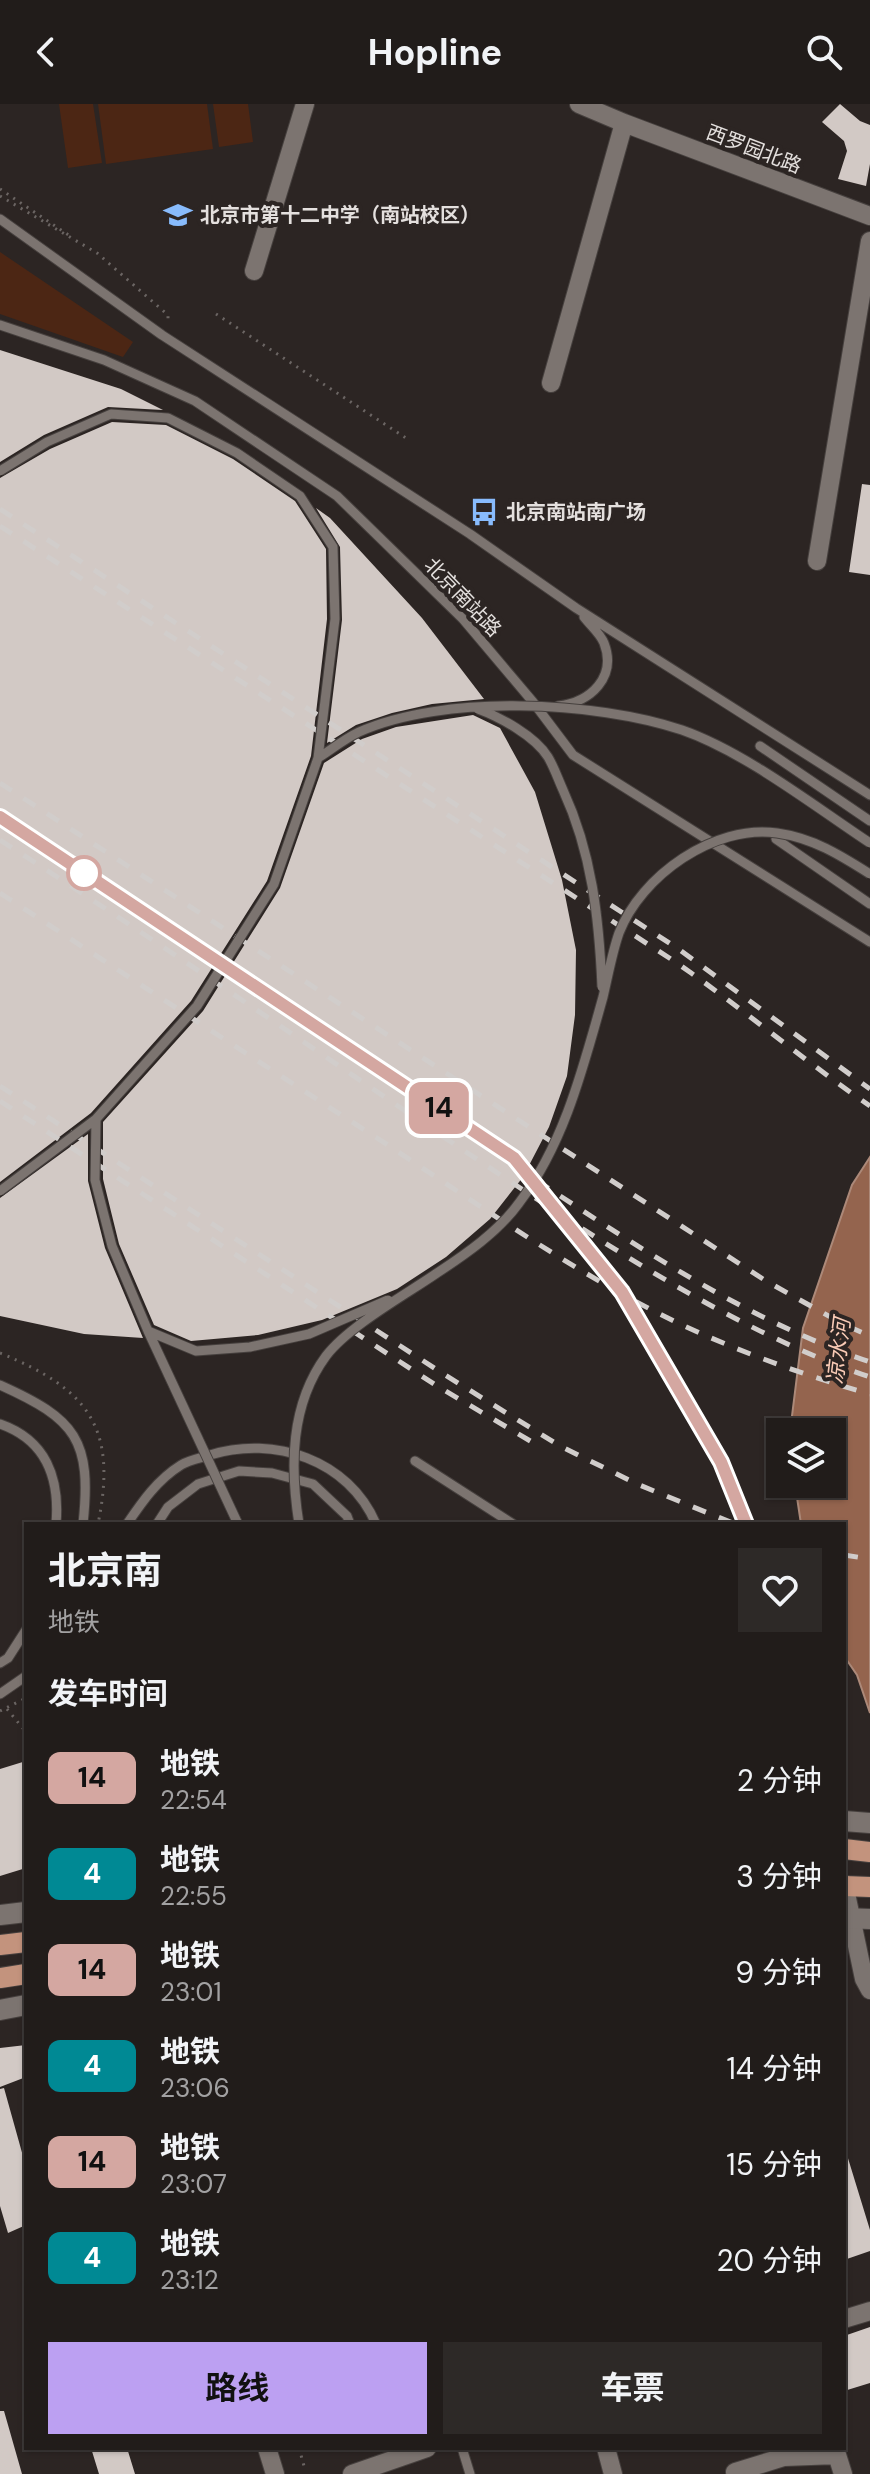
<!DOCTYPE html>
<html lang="zh">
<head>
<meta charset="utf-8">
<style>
	:root { --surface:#211c1a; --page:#2d2927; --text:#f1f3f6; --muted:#a2a1a2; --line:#3e3a39; --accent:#bca0f2 }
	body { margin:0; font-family:"DM Sans","Noto Sans SC",sans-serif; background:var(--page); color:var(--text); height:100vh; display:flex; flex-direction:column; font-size:30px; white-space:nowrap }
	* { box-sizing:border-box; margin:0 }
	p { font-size:26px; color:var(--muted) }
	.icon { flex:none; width:44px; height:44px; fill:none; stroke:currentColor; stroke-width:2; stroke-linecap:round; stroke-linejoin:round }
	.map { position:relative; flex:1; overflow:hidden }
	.side { position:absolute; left:24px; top:1418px; width:822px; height:928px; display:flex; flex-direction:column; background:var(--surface); border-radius:0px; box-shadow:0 2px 6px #0004,0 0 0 2px var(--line) }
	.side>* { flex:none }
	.badge { padding:0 16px; border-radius:12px; font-size:28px; line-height:52px }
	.fabs { position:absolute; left:766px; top:1314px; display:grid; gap:16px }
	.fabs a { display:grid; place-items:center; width:80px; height:80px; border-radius:0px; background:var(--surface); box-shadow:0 2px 6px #0004,0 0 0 2px var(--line); font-size:40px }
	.map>.badge { position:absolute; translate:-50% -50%; box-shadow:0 0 0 4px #fff }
	h2 { padding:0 24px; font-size:30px; line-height:72px }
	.round { display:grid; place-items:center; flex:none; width:84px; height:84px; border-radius:0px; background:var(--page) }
	.overview { display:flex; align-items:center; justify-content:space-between; height:136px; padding:0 24px }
	h1 { font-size:38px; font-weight:700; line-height:60px }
	.cta { display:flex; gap:16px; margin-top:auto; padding:16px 24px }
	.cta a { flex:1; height:92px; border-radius:0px; background:var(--accent); color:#111; font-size:32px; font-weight:700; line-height:92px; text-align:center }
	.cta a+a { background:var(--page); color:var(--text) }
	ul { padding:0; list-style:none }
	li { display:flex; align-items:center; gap:24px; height:96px; padding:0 24px }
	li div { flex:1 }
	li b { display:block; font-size:30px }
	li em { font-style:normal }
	li .badge { min-width:88px; font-weight:700; text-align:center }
	header { display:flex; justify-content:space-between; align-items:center; height:104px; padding:0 24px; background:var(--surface); font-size:36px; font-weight:700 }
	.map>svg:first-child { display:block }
	.green { fill:#4c2614 }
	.water { fill:#94644e; stroke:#ac8979; stroke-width:2 }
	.building { fill:#d2c9c5 }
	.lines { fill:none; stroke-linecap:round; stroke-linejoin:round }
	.lane-casing { stroke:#46403e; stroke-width:11 }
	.street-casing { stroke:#46403e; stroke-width:20 }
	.secondary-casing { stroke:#46403e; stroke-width:22 }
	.primary-casing { stroke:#46403e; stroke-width:22 }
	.path { stroke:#6b6563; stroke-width:3; stroke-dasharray:2 6; stroke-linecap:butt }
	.lane { stroke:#7c7470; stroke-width:9 }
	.street { stroke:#7c7470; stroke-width:18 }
	.secondary { stroke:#7c7470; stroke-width:20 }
	.primary { stroke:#c3937d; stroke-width:20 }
	.rail { stroke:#d1cdcb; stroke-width:5; stroke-dasharray:14 14; stroke-linecap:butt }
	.lane-bridge-casing { stroke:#46403e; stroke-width:11; stroke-linecap:butt }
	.lane-bridge { stroke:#7c7470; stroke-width:9 }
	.line-casing { stroke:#fff; stroke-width:18 }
	.line { stroke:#d4a7a1; stroke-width:12 }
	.stop-dot { fill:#fff; stroke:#d4a7a1; stroke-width:4 }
	.labels { text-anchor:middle; stroke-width:8; stroke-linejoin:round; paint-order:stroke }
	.street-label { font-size:20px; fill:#e4e0de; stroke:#2c2523 }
	.poi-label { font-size:20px; font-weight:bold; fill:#e4e0de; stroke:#2c2523; text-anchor:start }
	.water-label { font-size:22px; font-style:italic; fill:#f9cbb6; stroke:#2c2523 }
</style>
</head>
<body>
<header><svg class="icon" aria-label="back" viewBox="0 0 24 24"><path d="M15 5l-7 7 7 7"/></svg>Hopline<svg class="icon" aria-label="search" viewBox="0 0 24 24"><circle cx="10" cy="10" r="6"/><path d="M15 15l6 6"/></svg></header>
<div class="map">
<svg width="870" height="2370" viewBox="0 0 870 2370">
	<rect width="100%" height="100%" fill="#2c2523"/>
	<path class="green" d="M59,0h34l9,59 -34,5z
		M98,0h109l6,45 -107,15z
		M213,0h35l5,38 -34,5z
		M0,148l133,90 -10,15 -123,-43z"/>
	<path class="water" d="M870,1053v556l-13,-38 -13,-19v-132h-43l-6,-40h37v-52h-42l13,-104 49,-143z"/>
	<path class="building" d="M840,0l20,17 10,4v39l-4,22 -28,-7 9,-28 -3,-10 -22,-19z
		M0,246l121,39 42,21 -55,-3 -64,28 -44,27z
		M112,318l54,3 67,34 62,42 31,48 1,70 -16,137 -44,125 -76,120 -100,112 -91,69v-704l50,-29z
		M862,380l8,1v90l-21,-3z
		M316,404l14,10 92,100 62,81 -52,5 -40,9 -36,12 -29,18 15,-123 -2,-73z
		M473,611l27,13 35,64 27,88 14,70 -1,65 -8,61 -18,51 -26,50 -33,42 -44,38 -49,32 -75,31 -64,15 -67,6 -37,-16 -35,-81 -16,-65v-57l100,-111 77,-123 44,-125 38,-24 34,-12z
		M88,1030v47l17,67 38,90 -59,-4 -84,-18v-118z
		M26,1657v107l-26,8v-107z
		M26,1941v32l-26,10v-39z
		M4,1984l22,79v58l-18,8 -8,-27v-117z
		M847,2051l23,75v21l-26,9v-104z
		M870,2223v56l-26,8v-55z
		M0,2307h4l18,63h-22z
		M91,2344h36l8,26h-36z"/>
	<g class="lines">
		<defs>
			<path id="lane" d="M0,115l162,116 308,199 106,74 294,187
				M0,221l104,35 91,41 142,95 126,123 70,83 40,53 297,187
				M558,602c33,-4 59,-29 46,-63 -4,-10 -14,-18 -20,-26
				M760,642l110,75
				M776,735l94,65
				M0,1281c76,34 92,55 83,139
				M0,1320c46,16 60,54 56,100
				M415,1357l98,63
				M127,1420c15,-22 30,-44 54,-59 8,-5 20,-7 29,-10 64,-20 139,5 166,69
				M157,1420l11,-17 30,-23 41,-13 33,2 41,11 34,32 3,8
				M0,1559l8,-5 18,-28
				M0,1590l26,-18
				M462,2344l8,26"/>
			<path id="street" d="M579,0l45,19 246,93
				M254,167l51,-167
				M551,279l73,-260
				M817,457l53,-320
				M844,1780l20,95 6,11
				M844,2215l26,-8
				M267,2344l8,26
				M606,2344l7,26
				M735,2368l49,-15 53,-2 6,19
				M352,2370l75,-26"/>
			<path id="secondary" d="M844,1717l26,2
				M0,1811l26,-3
				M844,1814l26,1
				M0,1906l26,-5"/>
			<path id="primary" d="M844,1745l26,3
				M844,1782l26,1
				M0,1841l26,-3
				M0,1874l26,-4"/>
		</defs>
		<use href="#lane" class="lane-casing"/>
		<use href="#street" class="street-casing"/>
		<use href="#secondary" class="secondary-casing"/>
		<use href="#primary" class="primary-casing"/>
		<path class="path" d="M0,85l73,49
			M0,92l97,57 71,62v7
			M216,210l190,124
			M0,1249c88,36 118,74 98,171
			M7,1605l19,23
			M0,1607l26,-13
			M299,2344l5,18"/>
		<use href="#lane" class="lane"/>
		<use href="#street" class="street"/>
		<use href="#secondary" class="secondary"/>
		<use href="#primary" class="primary"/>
		<path class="rail" d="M0,405l680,441 190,139
			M0,422l674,435c67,46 129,99 196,145
			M0,679l766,498 77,43 27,12
			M0,721c161,104 320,212 480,318 124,81 249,171 390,219
			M0,736c156,100 309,206 463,310 125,83 265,179 407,227
			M0,789c126,82 251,164 377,245 98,64 200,137 305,187 61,28 124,51 188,69
			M0,982l445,289 115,71 77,38 98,40
			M0,997l437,285 95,56
			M844,1451l26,4"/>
		<defs>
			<path id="lane-bridge" d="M0,367l47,-29 64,-28 57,4 69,35 63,43 33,51 2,72 -17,139 -44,126 -77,122 -101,113 -96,72
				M478,605c22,8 57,27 70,48 6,10 10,22 15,33 29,63 36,128 39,197
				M318,654c13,-8 26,-19 41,-26 85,-38 236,-31 323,-2 63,22 132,76 188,113
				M96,1015l-1,61 17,66 36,85 90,193
				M148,1227l48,20 54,-4 59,-13 79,-34
				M299,1420c-9,-57 -9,-119 27,-168 23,-30 79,-61 111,-83 29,-19 61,-41 82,-70 45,-59 64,-135 84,-206 5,-21 9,-44 16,-64 22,-57 95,-109 158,-100 36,5 63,22 93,41"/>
		</defs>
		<use href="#lane-bridge" class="lane-bridge-casing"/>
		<use href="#lane-bridge" class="lane-bridge"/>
	</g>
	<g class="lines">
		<defs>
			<path id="line" d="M0,713l514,341 108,134 99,170 25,62"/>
		</defs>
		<use href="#line" class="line-casing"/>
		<use href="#line" class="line"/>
	</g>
	<defs>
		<symbol id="school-bare" viewBox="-9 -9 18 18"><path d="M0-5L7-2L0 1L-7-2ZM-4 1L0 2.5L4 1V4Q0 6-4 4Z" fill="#88bbfc" stroke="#2c2523" stroke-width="2.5" paint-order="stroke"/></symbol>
		<symbol id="bus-bare" viewBox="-9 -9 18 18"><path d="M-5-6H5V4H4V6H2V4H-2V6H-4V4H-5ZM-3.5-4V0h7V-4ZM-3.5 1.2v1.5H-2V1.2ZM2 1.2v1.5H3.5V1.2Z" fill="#88bbfc" stroke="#2c2523" stroke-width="2.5" paint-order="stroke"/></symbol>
	</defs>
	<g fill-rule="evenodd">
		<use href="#school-bare" x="158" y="91" width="40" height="40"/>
		<use href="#bus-bare" x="464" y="388" width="40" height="40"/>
	</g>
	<circle class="stop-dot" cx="84" cy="769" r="16"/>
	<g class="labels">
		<g class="street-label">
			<text transform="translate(754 45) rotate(21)" y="7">西罗园北路</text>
			<text transform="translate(463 493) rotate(46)" y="7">北京南站路</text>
		</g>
		<g class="poi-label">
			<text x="200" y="118">北京市第十二中学（南站校区）</text>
			<text x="506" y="415">北京南站南广场</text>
		</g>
		<g class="water-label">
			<text transform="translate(838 1247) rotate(-83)" y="8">凉水河</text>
		</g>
	</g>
</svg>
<div class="fabs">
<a><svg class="icon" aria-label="layers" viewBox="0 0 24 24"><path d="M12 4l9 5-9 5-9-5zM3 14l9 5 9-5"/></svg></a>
</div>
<b class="badge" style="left:439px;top:1004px;background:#d4a7a1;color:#111">14</b>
<section class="side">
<div class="overview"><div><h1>北京南</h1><p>地铁</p></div><a class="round"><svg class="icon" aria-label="heart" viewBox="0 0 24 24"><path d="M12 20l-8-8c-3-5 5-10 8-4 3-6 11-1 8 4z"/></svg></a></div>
<h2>发车时间</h2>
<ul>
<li><span class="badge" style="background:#d4a7a1;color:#111">14</span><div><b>地铁</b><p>22:54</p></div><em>2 分钟</em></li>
<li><span class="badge" style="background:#008994;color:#fff">4</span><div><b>地铁</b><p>22:55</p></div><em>3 分钟</em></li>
<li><span class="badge" style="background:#d4a7a1;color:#111">14</span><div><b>地铁</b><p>23:01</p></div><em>9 分钟</em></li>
<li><span class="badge" style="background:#008994;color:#fff">4</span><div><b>地铁</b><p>23:06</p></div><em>14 分钟</em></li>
<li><span class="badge" style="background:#d4a7a1;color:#111">14</span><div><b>地铁</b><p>23:07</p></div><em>15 分钟</em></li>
<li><span class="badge" style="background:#008994;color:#fff">4</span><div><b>地铁</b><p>23:12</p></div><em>20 分钟</em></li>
</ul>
<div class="cta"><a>路线</a><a>车票</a></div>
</section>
</div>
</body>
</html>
